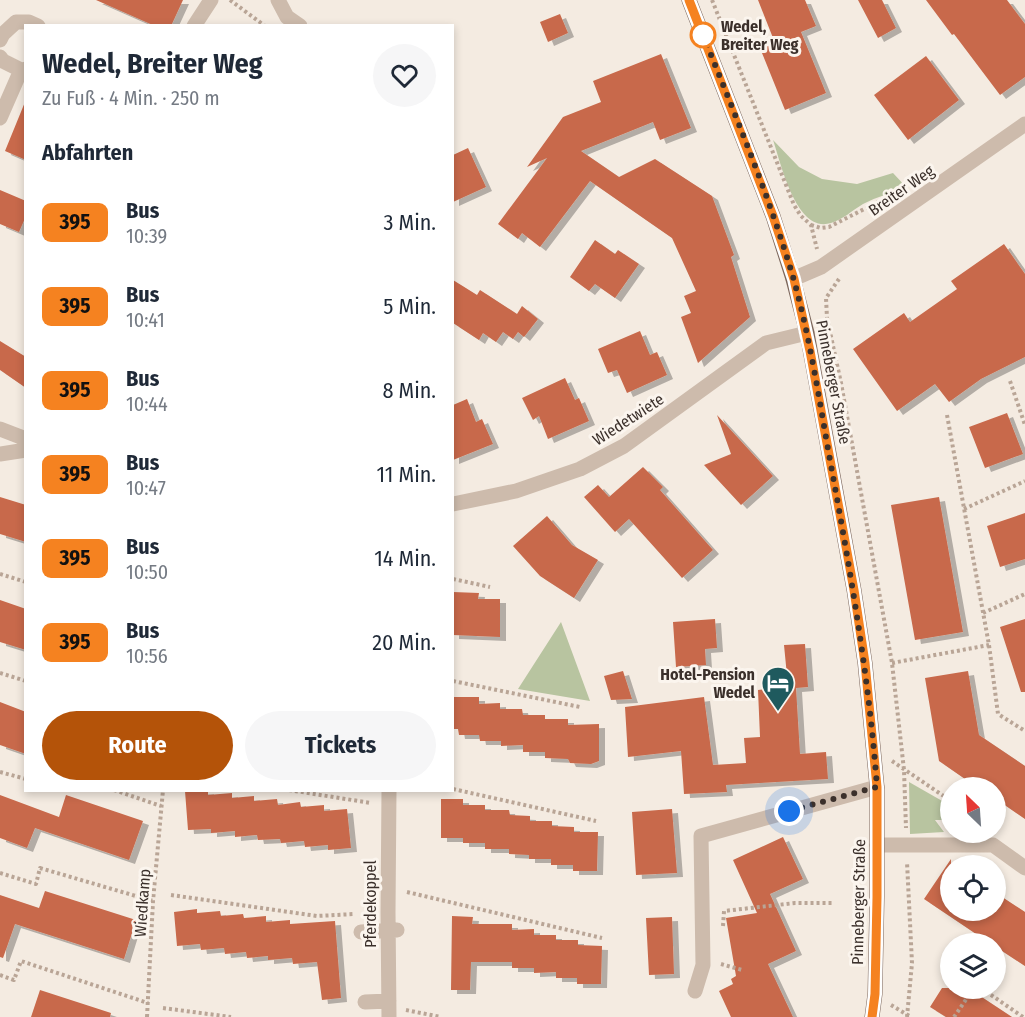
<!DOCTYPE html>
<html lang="de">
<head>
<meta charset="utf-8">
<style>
	:root { --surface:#fff; --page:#f6f6f7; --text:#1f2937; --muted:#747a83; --accent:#b45309 }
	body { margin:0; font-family:"Fira Sans Condensed",sans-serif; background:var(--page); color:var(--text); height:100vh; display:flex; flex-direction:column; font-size:22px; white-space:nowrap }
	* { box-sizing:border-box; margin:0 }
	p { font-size:20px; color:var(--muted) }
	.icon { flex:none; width:33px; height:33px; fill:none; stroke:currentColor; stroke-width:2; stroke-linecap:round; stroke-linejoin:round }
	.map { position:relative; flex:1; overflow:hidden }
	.panel { position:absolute; left:24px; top:24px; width:430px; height:768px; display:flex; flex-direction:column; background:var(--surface); border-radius:0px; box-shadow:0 3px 9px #0003 }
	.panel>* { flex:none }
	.badge { padding:0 12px; border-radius:9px; font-size:21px; line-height:39px }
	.needle { width:39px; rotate:335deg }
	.tools { position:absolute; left:940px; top:777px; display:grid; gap:12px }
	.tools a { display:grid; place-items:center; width:66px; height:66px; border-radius:50%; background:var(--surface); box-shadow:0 3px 9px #0003; font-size:30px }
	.you { position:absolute; width:30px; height:30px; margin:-15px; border:4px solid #fff; border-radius:50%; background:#1a73e8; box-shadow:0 0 0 9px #1a73e833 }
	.map>.badge { position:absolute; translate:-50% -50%; box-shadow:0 0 0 3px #fff }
	h2 { padding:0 18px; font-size:22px; line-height:54px }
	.round { display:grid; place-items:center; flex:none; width:63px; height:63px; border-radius:32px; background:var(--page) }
	.summary { display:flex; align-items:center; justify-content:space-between; height:102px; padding:0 18px }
	h1 { font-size:28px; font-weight:700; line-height:45px }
	.button { display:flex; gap:12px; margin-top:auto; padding:12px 18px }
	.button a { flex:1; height:69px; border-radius:36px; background:var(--accent); color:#fff; font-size:24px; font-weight:700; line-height:69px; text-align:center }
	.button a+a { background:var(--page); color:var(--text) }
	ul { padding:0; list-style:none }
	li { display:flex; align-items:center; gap:18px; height:84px; padding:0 18px }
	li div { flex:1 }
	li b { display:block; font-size:22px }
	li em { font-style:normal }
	li .badge { min-width:66px; font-weight:700; text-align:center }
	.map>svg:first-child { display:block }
	.green { fill:#b8c4a0 }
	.building { fill:#c8694b; filter:url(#shadow) }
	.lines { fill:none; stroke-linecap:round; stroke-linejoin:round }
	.path { stroke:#b9a596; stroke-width:4; stroke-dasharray:3 3; stroke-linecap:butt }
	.minor { stroke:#cdbbac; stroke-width:15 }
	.major { stroke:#7d675c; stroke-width:15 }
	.line-casing { stroke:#fff; stroke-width:14 }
	.line { stroke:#f58220; stroke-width:9 }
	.walk { stroke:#3b302b; stroke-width:6; stroke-dasharray:0 10.8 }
	.stop-dot { fill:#fff; stroke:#f58220; stroke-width:3 }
	.labels { text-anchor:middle; stroke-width:6; stroke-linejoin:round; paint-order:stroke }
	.stop-label { font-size:16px; font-weight:bold; fill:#3b302b; stroke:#fbf5ee; text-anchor:start }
	.street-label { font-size:16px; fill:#3b302b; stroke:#fbf5ee }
	.poi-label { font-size:16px; font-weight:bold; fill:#3b302b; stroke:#fbf5ee; text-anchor:end }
</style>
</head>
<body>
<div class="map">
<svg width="1025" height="1017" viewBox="0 0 1025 1017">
	<defs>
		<filter id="shadow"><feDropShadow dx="6" dy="4" stdDeviation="0" flood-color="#0004"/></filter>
	</defs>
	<rect width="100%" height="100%" fill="#f4ebe1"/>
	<path class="green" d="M773,140l26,27 23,12 35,5 36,-11 14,15c-15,4 -30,9 -44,16 -10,6 -21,16 -32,19 -35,11 -50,-60 -58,-83z
		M561,622l29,79 -72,-12z
		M909,782l42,24v14h-16l9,12 -34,2z"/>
	<path class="building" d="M96,0h87l-12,26h-16z
		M758,0h47l11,26 -15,6 25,61 -41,17 -25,-62 15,-5z
		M858,0h24l14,28 -18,10z
		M926,0h81l18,24v53l-25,18 -46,-61 -2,1z
		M560,14l8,19 -20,9 -8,-20z
		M661,54l30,74 -31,12 -7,-18 -72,29 38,26 36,-18 57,37 22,59 -3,2 19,60 -52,46 -17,-46 10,-4 -7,-17 12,-5 -24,-53 -26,-18 -56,-39 -50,66 -18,-14 -4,6 -20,-15 49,-66 -20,9 36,-50 38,-15 -8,-21z
		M926,56l33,44 -51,40 -34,-45z
		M25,102h1v58l-21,-9z
		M468,148l18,39 -33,15v-47z
		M0,190l26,11v15l-7,16 -19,-8z
		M595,240l20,14 3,-4 21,14 -24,34 -20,-14 -6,7 -19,-14z
		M1004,244l21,30v83l-44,22 -32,23 -14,-18 -38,27 -44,-62 51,-36 6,9 47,-33 -6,-8z
		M453,280l24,15 3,-5 37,24 5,-8 16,13 -14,18 -6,-5 -5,7 -10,-7 -7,10 -13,-9 -4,7 -26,-17z
		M640,331l10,24 7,-3 10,23 -40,18 -10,-23 -9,3 -10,-24z
		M0,341l26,16v31l-26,-18z
		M565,378l10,22 4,-2 10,23 -41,18 -9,-23 -6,4 -11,-22z
		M467,399l9,23 6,-3 11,25 -40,16v-55z
		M1007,413l16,41 -38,14 -16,-41z
		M717,415l56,61 -32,29 -37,-40 27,-11z
		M643,467l20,20 -3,3 53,60 -31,28 -53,-59 -14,13 -31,-35 14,-12 11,12z
		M0,497l26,8v37l-26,-8z
		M939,497l24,135 -48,8 -24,-135z
		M1025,513v46l-25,8 -13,-41z
		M547,516l25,29 26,15 -24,38 -34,-22 -27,-30z
		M453,592l26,1 -1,6h22v38l-47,-2z
		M0,600l26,9v41l-26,-8z
		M715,619l2,29 -12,1 1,16 -30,2 -3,-45z
		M1025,619v73h-4l-21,-65z
		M805,644l3,43 -12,1 4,66 26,-2 2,27 -102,6 1,7 -43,2 -3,-43 -53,6 -3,-50 79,-10 9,68 33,-2 -2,-25 16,-1 -2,-47 30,-4 -4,-41z
		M623,671l9,28 -21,1 -7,-24z
		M968,671l11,64 46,31v53l-29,-20v-11h-18l-39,-27 -14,-83z
		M453,697h26v7l21,-1v6h22l1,6h22v4h23v6l31,-1v37l-8,3 -21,-1 -2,-4 -23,-1v-6h-22v-7l-22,1v-5h-21l-1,-6h-20l-1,-6h-5z
		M0,702l26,10v42l-26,-9z
		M208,790v5l24,-2v5l22,-2v5l23,-2 1,6 22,-3 1,5 23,-2v6l23,-2 4,39 -23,2v-5l-23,2 -1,-6 -23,2 -1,-4 -22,1 -1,-5 -22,2v-6l-24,2v-4l-23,1 -3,-39z
		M0,795l59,22 7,-22 77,26 -14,39 -94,-32 -8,20 -27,-10z
		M441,799h22v6h22v5h24l1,5 20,1v5h22v5l22,1v5h24l-1,39h-24v-6h-22v-6h-22v-4l-20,-1v-5h-24v-6h-22v-5h-22z
		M672,809l5,64 -41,2 -4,-63z
		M783,837l20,42 -33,15 26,57 -28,13 25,53h-62l-12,-26 14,-7 -2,-5 5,-3 -10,-58 31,-5 -24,-53z
		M951,859v51h45v-17l29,19v54l-29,-19v-3h-5l-67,-45z
		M45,891l91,29 -12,39 -109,-35 -12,34 -3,-1v-62l39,13z
		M197,909v4l23,-2 1,5 22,-2 1,4 22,-2v6l24,-2v4l45,-3 6,77 -19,2 -5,-38 -24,2 -1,-6 -24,2v-4l-21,2 -1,-6 -21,2 -1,-6 -23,2 -1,-6 -23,2 -3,-34z
		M452,916l21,1 -1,7h40v6l22,-1v6h22v5h22v5l24,1 -1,38h-24v-6h-21v-6l-22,1v-5h-22v-6h-41l-1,28h-19z
		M672,917l2,57 -25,1 -3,-57z
		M942,988h26l44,29h-66l-16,-10z
		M40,990l71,23 -1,4h-79z"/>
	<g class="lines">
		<path class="path" d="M230,0l35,26
			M712,0l82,205 7,11 10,9 6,24
			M811,225l10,3 8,-1 55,-28
			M839,279l-13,19 1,20 14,65 51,280 12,107 2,58
			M1010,381l15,44
			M947,415l42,230 9,69 27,17
			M964,509l61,-28
			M0,574l26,8
			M453,579l37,8
			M983,613l42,-19
			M892,663l97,-18
			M0,673l26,8
			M453,681l127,26
			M892,761l59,40
			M0,772l26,7
			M453,789l143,32
			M114,790l47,16
			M289,790l82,13
			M0,873l36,11 4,-16 113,33
			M407,892l195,46
			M171,895l146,21 37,-2
			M723,926l1,-15 71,-8h38
			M721,964l21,6
			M0,975l14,5 7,-19 127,42
			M981,988l42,29
			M891,1005l20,12
			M163,1008l68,9
			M406,1010l35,7
			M147,1017l6,-116 10,-111
			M907,1017l5,-54 -5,-101
			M954,1017l20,-29"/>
		<path class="minor" d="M278,0l9,17 13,9
			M194,26l17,-26
			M0,40l3,-6 13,-12h13l9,4
			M0,57l3,4 18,9
			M0,118l21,-48 5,-1
			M793,279l28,-12 204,-143
			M0,429l26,10
			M0,454l26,-4
			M453,504l63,-13 64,-22 44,-23 142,-103 41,-10
			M389,790l-1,122 1,105
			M877,845h116l32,23
			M361,932l36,-2
			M695,991l8,-26 -2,-129 176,-49
			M365,1002l24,-1"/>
		<path class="major" d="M689,0l84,216 20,63 14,54 47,257 11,73 12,124v110l-2,97 -3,23"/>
	</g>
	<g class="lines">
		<defs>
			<path id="line" d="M689,0l84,216 21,63 16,72 44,239 11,73 12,124v110l-2,97 -3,23"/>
		</defs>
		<use href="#line" class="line-casing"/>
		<use href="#line" class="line"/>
		<path class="walk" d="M703,35c32,80 66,160 90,242 17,60 26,122 37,183 20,109 39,217 47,327l-88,24"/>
	</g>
	<defs>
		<symbol id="hotel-pin" viewBox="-11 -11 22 30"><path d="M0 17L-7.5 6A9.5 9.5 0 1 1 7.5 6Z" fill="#1f5a5e" stroke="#fbf5ee"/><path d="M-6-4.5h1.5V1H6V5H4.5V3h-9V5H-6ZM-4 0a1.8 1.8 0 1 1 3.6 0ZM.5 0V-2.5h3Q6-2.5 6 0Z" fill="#fff"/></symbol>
	</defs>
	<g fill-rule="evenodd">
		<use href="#hotel-pin" x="759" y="664" width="38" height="52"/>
	</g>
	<circle class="stop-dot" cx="703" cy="35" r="12"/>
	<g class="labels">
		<g class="stop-label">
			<text x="721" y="32">Wedel,<tspan x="721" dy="18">Breiter Weg</tspan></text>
		</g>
		<g class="street-label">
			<text transform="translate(901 190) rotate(-35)" y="6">Breiter Weg</text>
			<text transform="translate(834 382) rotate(79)" y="6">Pinneberger Straße</text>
			<text transform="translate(628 419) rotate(-33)" y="6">Wiedetwiete</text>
			<text transform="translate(858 902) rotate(-89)" y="6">Pinneberger Straße</text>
			<text transform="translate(142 903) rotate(-86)" y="6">Wiedkamp</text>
			<text transform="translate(370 904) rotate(-90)" y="6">Pferdekoppel</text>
		</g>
		<g class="poi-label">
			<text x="755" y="680">Hotel-Pension<tspan x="755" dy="18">Wedel</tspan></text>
		</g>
	</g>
</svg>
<div class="tools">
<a><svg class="needle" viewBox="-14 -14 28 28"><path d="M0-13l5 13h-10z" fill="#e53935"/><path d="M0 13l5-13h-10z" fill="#747a83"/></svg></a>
<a><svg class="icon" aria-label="locate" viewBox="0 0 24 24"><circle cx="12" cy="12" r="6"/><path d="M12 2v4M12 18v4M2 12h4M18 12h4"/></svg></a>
<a><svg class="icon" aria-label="layers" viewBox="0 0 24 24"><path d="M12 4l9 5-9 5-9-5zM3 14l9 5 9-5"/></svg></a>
</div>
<div class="you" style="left:789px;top:811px"></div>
<section class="panel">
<div class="summary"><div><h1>Wedel, Breiter Weg</h1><p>Zu Fuß · 4 Min. · 250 m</p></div><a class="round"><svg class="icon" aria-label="heart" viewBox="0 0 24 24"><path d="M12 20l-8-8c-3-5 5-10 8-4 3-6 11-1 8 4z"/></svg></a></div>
<h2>Abfahrten</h2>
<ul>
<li><span class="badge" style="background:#f58220;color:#111">395</span><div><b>Bus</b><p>10:39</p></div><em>3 Min.</em></li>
<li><span class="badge" style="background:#f58220;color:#111">395</span><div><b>Bus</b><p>10:41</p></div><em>5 Min.</em></li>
<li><span class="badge" style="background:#f58220;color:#111">395</span><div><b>Bus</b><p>10:44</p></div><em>8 Min.</em></li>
<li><span class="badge" style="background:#f58220;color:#111">395</span><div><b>Bus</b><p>10:47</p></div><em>11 Min.</em></li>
<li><span class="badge" style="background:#f58220;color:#111">395</span><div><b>Bus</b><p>10:50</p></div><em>14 Min.</em></li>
<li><span class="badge" style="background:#f58220;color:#111">395</span><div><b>Bus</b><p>10:56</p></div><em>20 Min.</em></li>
</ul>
<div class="button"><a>Route</a><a>Tickets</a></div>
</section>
</div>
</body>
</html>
